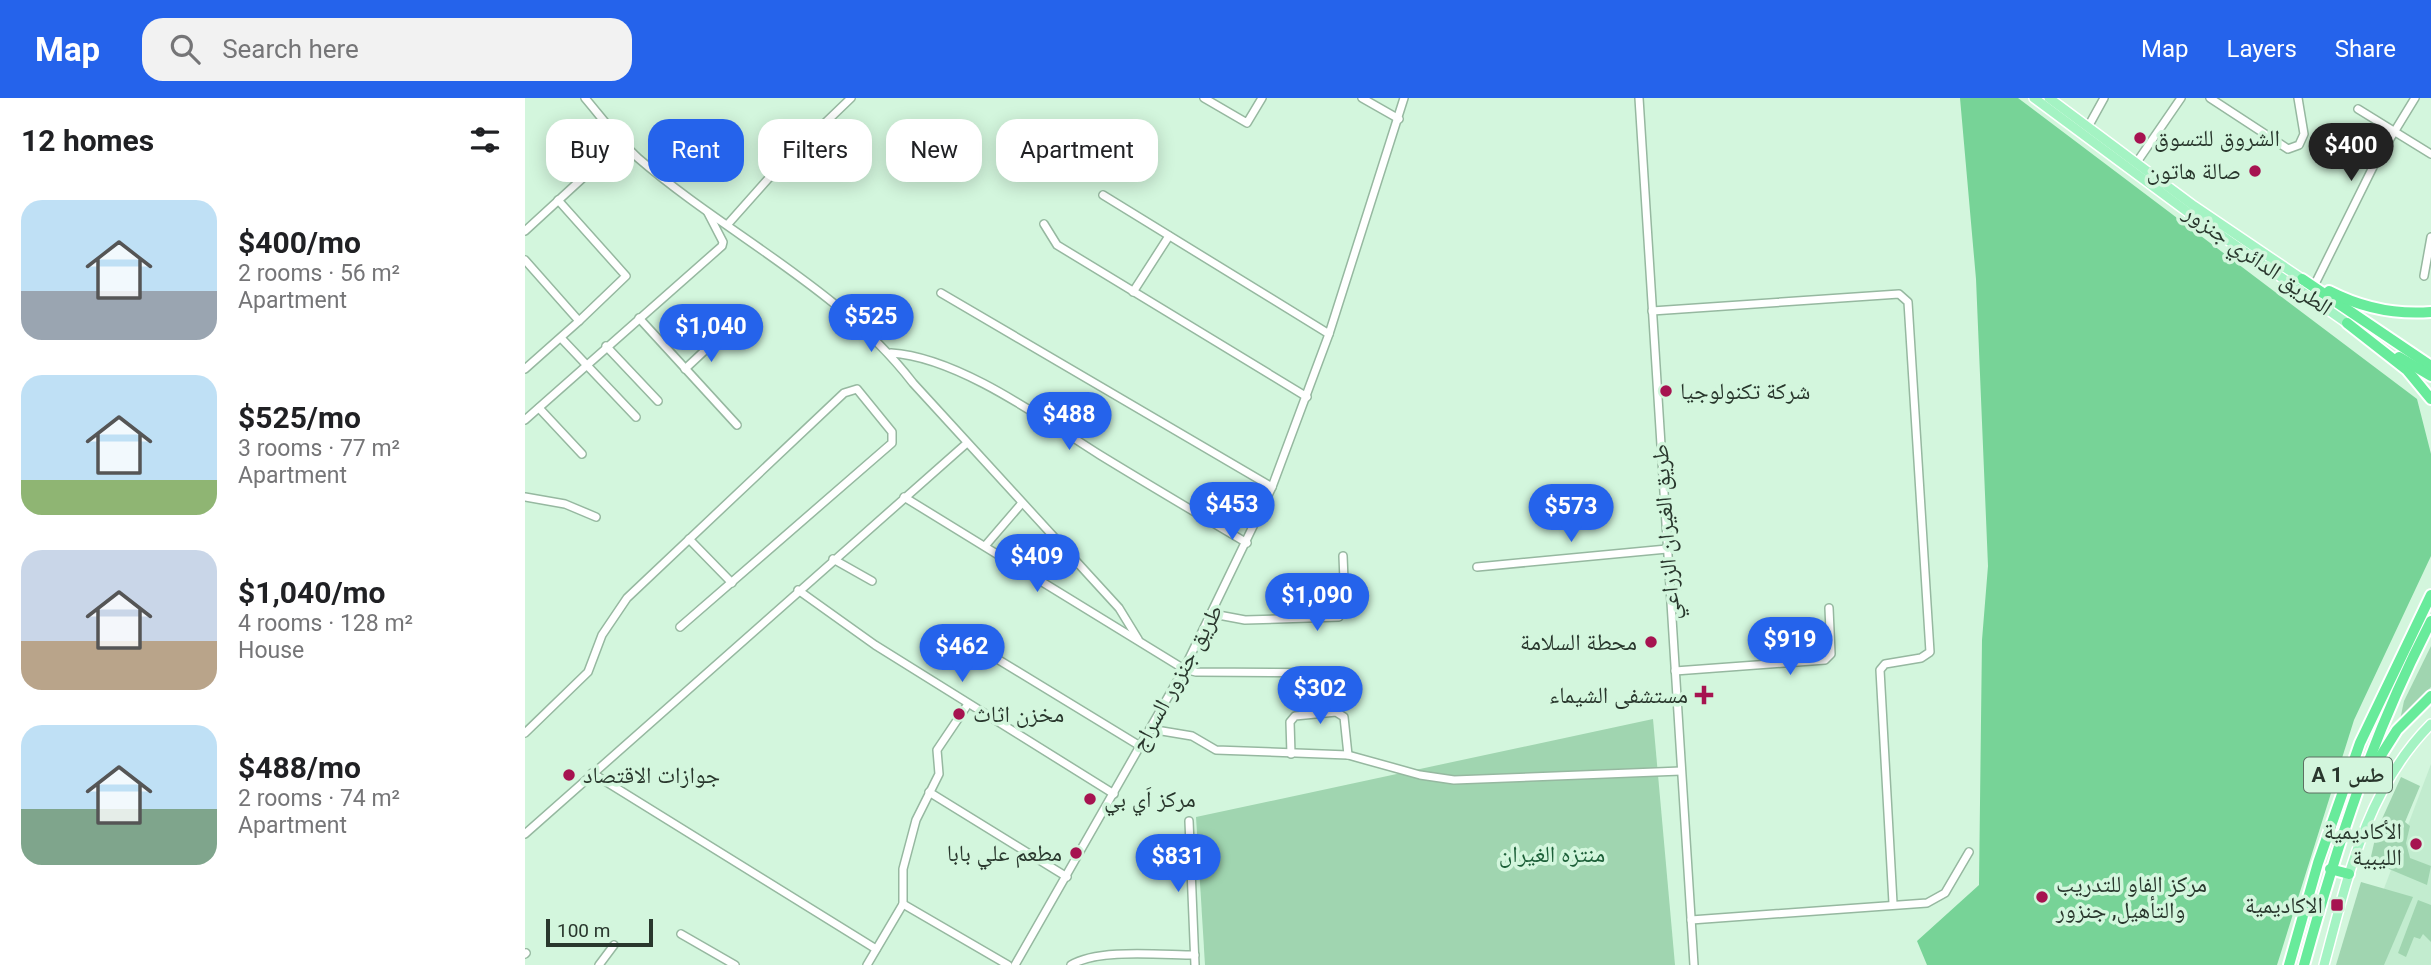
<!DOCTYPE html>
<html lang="en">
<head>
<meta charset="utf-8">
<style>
  :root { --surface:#fff; --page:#f2f2f2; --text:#202124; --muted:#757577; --accent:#2563eb }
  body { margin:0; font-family:Roboto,"Noto Naskh Arabic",sans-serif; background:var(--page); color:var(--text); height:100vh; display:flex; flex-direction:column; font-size:26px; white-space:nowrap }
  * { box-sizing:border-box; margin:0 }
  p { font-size:23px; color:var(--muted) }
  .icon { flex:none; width:38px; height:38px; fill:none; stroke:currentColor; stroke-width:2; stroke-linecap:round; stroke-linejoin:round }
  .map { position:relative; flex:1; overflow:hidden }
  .drawer { display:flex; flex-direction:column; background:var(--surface); width:525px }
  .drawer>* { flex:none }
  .guide { position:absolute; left:21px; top:21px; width:665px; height:63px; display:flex; gap:14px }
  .scale { position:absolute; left:21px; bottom:18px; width:107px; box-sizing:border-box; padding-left:7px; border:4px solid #29372d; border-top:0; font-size:19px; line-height:24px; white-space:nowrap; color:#29372d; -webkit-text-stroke:5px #d3f6dd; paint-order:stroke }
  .price { position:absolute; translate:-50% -60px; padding:0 16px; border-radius:24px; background:var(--accent); color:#fff; font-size:23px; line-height:46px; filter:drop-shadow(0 2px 4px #0008) }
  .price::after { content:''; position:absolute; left:50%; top:42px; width:21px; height:16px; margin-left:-10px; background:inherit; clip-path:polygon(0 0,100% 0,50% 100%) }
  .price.selected { background:#222; color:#fff }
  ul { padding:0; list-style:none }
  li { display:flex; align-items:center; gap:21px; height:175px; padding:0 21px }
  li span { display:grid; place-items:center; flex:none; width:196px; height:140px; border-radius:21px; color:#555 }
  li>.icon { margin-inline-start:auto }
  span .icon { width:84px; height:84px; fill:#fffc; stroke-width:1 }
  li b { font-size:30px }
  h2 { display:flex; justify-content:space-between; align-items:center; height:84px; padding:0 21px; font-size:30px }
  .chip { padding:0 24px; border-radius:21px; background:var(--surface); box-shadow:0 4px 18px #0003; font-size:24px; line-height:63px }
  .chip.selected { background:var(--accent); color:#fff }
  header { display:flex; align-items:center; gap:42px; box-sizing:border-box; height:98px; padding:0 35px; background:var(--accent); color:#fff }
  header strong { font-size:33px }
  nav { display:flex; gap:38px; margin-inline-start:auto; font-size:24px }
  .search { width:490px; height:63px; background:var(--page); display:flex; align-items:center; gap:18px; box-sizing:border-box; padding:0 24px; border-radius:21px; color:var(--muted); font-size:26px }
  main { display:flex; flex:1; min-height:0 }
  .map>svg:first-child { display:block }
  .built { fill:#c2eccf }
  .green { fill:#a0d5b0 }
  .forest { fill:#77d397 }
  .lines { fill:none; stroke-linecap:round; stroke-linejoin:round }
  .minor-casing { stroke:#96b8a0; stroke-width:10 }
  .major-casing { stroke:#fff; stroke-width:12 }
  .highway-casing { stroke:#fff; stroke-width:14 }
  .minor { stroke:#fff; stroke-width:7 }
  .major { stroke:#a4f3c3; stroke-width:9 }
  .highway { stroke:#68eb9b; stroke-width:10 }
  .poi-dot { fill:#a61350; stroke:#d3f6dd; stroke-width:2.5 }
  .labels { text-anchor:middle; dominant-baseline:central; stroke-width:7; stroke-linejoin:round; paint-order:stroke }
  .shield { fill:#d3f6dd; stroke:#5c7062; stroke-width:2 }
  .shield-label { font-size:21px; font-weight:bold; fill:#29372d }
  .poi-label { font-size:23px; fill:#29372d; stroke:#d3f6dd; text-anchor:start }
  .street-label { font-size:23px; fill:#29372d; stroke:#d3f6dd }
  .park-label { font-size:23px; fill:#1c5f38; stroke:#d3f6dd }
</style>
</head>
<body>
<header>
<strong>Map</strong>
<div class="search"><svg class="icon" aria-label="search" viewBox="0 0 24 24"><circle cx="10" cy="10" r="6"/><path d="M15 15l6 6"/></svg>Search here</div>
<nav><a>Map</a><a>Layers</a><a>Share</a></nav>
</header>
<main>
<section class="drawer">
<h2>12 homes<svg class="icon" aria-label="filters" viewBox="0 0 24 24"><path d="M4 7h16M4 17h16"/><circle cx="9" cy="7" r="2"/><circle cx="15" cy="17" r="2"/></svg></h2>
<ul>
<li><span style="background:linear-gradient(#bfe0f5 65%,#9aa5b1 0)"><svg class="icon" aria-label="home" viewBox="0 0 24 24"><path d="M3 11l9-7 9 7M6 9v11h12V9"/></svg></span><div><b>$400/mo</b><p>2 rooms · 56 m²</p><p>Apartment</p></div></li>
<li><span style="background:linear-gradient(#bfe0f5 75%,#8fb573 0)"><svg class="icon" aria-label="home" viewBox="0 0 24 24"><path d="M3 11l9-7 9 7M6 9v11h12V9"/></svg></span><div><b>$525/mo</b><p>3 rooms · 77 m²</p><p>Apartment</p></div></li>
<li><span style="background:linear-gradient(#c9d6e8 65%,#b9a48a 0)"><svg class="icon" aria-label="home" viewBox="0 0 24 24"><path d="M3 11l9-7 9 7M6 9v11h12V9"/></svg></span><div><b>$1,040/mo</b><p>4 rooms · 128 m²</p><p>House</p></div></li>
<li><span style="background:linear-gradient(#bfe0f5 60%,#7fa58c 0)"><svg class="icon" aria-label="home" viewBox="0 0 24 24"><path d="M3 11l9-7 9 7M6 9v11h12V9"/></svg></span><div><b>$488/mo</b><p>2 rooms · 74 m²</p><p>Apartment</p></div></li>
</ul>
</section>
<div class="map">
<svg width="1906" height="867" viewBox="0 0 1906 867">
  <rect width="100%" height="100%" fill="#d3f6dd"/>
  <polygon class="built" points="1906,666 1906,867 1831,867 1846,825"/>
  <g class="green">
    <polygon points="1906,548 1906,589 1875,622 1879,603"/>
    <polygon points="1128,621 1150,867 680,867 671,719"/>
    <polygon points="1876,679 1895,688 1880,724 1885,728 1881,745 1885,760 1906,768 1902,787 1845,763 1852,732"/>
    <polygon points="1836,784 1888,799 1859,867 1811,867"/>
    <polygon points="1893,802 1906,807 1906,844 1898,836 1895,841 1889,839 1881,859 1873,855"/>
  </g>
  <polygon class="forest" points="1435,0 1493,0 1892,301 1906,356 1906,458 1829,622 1752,867 1402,867 1392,843 1454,787 1457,542 1463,468 1451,181"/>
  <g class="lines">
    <g class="minor-casing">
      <g id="minor">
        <path d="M 60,0 C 77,20 93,42 113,60 C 202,137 315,190 388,285 L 594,510 L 613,541"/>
        <polyline points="679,0 722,25 737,0"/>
        <polyline points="837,0 874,21"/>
        <polyline points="1114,0 1169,867"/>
        <polyline points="1685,0 1763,51 1774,47 1779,36 1773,0"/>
        <polyline points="1833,11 1906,56"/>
        <polyline points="1563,29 1579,0"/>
        <polyline points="1612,64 1656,0"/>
        <polyline points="578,97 804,236"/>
        <polyline points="203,126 251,72 326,0"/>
        <polyline points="519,126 532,147 782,299"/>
        <polyline points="0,133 61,77"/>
        <polyline points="0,162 54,223 101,178 33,102"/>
        <polyline points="1899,178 1906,139"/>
        <polyline points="1790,186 1849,67 1890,0"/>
        <polyline points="608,194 644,138"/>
        <polyline points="416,195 747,389"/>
        <polyline points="1127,213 1374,196 1383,204 1405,554 1396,560 1360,566 1355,572 1368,805"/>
        <polyline points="114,220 212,327"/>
        <polyline points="36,240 111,319"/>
        <polyline points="81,248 133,303"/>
        <path d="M 366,255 C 433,259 518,321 575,357 C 624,387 673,416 722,445"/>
        <polyline points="0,271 54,223"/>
        <polyline points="160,271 192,241"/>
        <polyline points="14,310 57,356"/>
        <polyline points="0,322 197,148 198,144 183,115"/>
        <polyline points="0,399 40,406 71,419"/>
        <polyline points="379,399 659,571 671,574 823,575"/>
        <polyline points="164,441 207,485"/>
        <polyline points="460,448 497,405"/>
        <polyline points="308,461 347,483"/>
        <polyline points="952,469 1142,451"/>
        <polyline points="273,492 350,547 589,696"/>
        <polyline points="688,516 720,522 814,519 820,506 818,458"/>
        <polyline points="464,556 615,648"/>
        <polyline points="1150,573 1300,562 1306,556 1304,510"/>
        <polyline points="625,631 667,638 691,652 823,657 895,677 929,682 1156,673"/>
        <polyline points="0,635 63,574 77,537 102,500 319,295 332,291 367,334 367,345 155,529"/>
        <polyline points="766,656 765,624 770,618 811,614 819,619 823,657"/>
        <polyline points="67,675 351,851"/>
        <polyline points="404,694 542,779"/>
        <polyline points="664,723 670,867"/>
        <polyline points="0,736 442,345"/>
        <polyline points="378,806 483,867"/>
        <polyline points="1166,822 1402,805 1420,795 1444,754"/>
        <polyline points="156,836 210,867"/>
        <polyline points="0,856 1,855"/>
        <polyline points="74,867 89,847"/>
        <polyline points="342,867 378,806 378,771 391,722 414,676 412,652 443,606"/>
        <polyline points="490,867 659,571 747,389 804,236 879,0"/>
        <path d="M 546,867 C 573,850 638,857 670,857"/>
      </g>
    </g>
    <g class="major-casing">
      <g id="major">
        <polyline points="1509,0 1664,115 1822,225"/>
        <polyline points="1524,0 1669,108 1777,181"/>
        <path d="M 1799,867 C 1822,782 1841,691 1906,626"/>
      </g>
    </g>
    <g class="highway-casing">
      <g id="highway">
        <polyline points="1777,181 1906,268"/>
        <path d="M 1804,193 C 1837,210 1869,217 1906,214"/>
        <polyline points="1822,225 1882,272 1906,301"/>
        <polyline points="1874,259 1906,278"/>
        <polyline points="1843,678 1872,632 1906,598"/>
        <polyline points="1805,771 1824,776"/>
        <polyline points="1764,867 1793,765 1835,645 1906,497"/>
        <path d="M 1779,867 C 1813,744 1847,637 1906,523"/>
      </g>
    </g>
    <use href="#minor" class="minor"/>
    <use href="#major" class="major"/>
    <use href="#highway" class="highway"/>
  </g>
  <g class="poi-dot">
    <circle cx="1615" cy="40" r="7"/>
    <circle cx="1730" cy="73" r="7"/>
    <circle cx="1141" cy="293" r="7"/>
    <circle cx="1126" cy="544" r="7"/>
    <path d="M1175.5 586.5h7v7h7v7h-7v7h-7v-7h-7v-7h7z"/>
    <circle cx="434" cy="616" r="7"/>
    <circle cx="44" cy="677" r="7"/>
    <circle cx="565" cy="701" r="7"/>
    <circle cx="1891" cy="746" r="7"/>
    <circle cx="551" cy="755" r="7"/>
    <circle cx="1517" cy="799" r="7"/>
    <rect x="1805" y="800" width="14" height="14" rx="3.5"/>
  </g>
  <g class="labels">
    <rect class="shield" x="1779" y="659.5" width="88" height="35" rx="5"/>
    <g class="shield-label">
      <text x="1823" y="677">A 1 طس</text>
    </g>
    <g class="poi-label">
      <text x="1629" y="40">الشروق للتسوق</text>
      <text x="1716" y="73" text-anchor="end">صالة هاتون</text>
      <text x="1155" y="293">شركة تكنولوجيا</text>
      <text x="1112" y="544" text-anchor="end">محطة السلامة</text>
      <text x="1163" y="597" text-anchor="end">مستشفى الشيماء</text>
      <text x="448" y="616">مخزن اثاث</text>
      <text x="58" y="677">جوازات الاقتصاد</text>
      <text x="579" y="701">مركز اَي بي</text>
      <text x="1877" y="733" text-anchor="end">الأكاديمية<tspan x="1877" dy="26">الليبية</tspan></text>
      <text x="537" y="755" text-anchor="end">مطعم علي بابا</text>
      <text x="1531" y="786">مركز الفاو للتدريب<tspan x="1531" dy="26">والتأهيل, جنزور</tspan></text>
      <text x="1798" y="807" text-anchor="end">الاكاديمية</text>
    </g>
    <g class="street-label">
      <text transform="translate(1733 162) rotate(35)">الطريق الدائري جنزور</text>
      <text transform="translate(1141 434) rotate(-94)">طريق الغيران الزراعي</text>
      <text transform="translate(652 580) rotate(-61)">طريق جنزور السراج</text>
    </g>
    <g class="park-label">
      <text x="1027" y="756">منتزه الغيران</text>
    </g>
  </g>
</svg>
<div class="scale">100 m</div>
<b class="price selected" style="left:1826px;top:85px">$400</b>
<b class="price" style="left:346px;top:256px">$525</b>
<b class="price" style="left:186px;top:266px">$1,040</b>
<b class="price" style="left:544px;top:354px">$488</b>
<b class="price" style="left:707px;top:444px">$453</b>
<b class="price" style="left:1046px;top:446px">$573</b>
<b class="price" style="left:512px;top:496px">$409</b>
<b class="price" style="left:792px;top:535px">$1,090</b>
<b class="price" style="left:1265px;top:579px">$919</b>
<b class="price" style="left:437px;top:586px">$462</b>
<b class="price" style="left:795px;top:628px">$302</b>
<b class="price" style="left:653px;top:796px">$831</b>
<div class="guide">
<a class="chip">Buy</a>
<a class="chip selected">Rent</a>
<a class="chip">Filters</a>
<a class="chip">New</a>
<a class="chip">Apartment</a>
</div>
</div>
</main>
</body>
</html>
